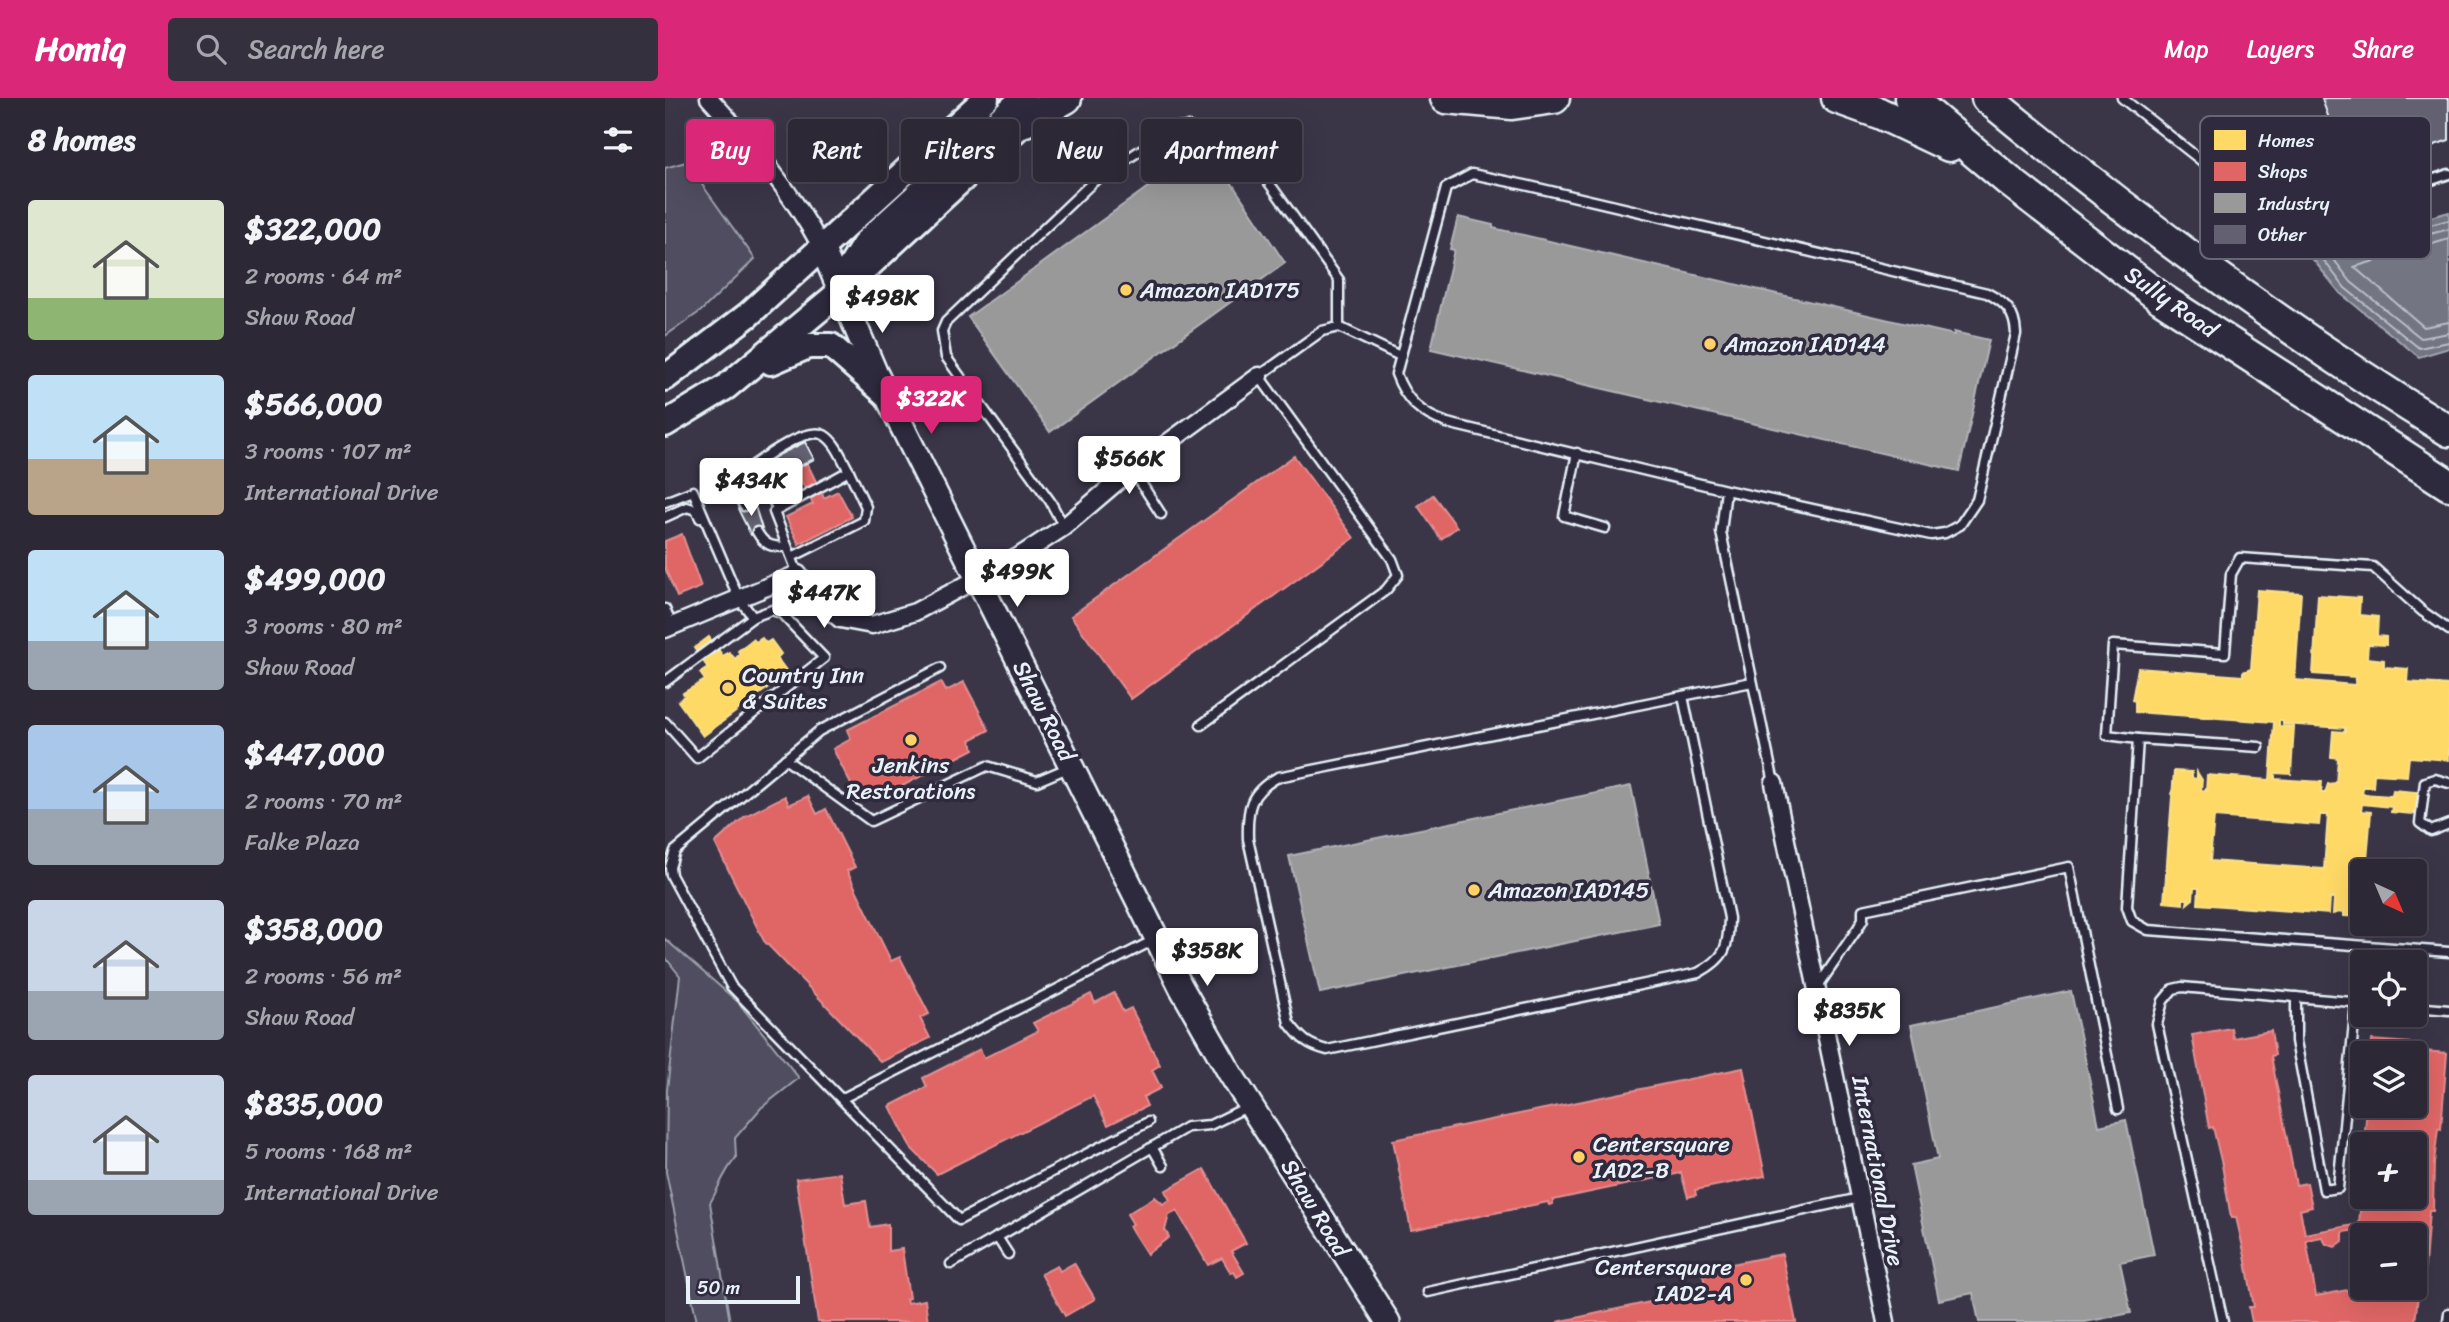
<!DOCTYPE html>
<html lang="en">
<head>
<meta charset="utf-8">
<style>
  :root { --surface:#2c2836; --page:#34303e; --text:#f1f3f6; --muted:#a6a6ad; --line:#484451; --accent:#db2777 }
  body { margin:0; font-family:Sriracha,sans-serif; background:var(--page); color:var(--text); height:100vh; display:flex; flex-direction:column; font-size:26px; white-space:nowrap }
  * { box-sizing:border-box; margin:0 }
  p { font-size:23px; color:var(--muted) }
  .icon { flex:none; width:38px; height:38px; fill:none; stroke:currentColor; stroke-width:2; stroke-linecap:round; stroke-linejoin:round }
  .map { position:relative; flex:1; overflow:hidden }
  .side { display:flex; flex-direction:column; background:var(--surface); width:665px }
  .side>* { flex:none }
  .banner { position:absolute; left:21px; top:21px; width:665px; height:63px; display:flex; gap:14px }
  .needle { width:46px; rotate:136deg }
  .fabs { position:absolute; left:1685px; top:761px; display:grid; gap:14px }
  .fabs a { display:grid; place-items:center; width:77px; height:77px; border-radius:7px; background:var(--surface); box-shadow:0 7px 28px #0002,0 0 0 2px var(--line); font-size:35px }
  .scale { position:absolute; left:21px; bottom:18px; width:114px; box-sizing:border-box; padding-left:7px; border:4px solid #e8f1f8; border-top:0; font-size:19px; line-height:24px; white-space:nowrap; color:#e8f1f8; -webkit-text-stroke:5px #2f2a3d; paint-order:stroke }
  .price { position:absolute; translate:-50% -60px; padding:0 16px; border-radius:7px; background:#fff; color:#222; font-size:23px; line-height:46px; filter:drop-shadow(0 2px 4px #0008) }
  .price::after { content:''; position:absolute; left:50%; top:42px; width:21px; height:16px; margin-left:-10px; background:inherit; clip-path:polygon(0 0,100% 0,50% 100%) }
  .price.active { background:var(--accent); color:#fff }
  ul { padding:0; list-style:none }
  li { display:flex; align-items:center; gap:21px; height:175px; padding:0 28px }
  li span { display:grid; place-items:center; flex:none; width:196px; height:140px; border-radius:7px; color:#555 }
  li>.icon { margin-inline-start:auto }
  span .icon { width:84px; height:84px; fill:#fffc; stroke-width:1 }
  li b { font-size:30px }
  h2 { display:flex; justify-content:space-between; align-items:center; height:84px; padding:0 28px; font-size:30px }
  .chip { padding:0 24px; border-radius:7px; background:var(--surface); box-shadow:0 7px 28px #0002,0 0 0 2px var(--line); font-size:24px; line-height:63px }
  .chip.active { background:var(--accent); color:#fff }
  header { display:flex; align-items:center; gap:42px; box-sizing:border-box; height:98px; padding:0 35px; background:var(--accent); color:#fff }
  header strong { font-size:33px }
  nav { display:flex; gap:38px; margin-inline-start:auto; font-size:24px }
  .search { width:490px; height:63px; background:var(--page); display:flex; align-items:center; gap:18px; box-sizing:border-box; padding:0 24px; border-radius:7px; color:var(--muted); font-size:26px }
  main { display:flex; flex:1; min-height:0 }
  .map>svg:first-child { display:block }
  .green { fill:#504e5f; stroke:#9ca0ac; stroke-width:2 }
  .water { fill:#737482; stroke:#a2a6b1; stroke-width:2 }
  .homes { fill:#ffd966; stroke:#f8e092; stroke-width:2; fill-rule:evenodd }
  .shops { fill:#e06666; stroke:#e29092; stroke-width:2; fill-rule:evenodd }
  .industry { fill:#999; stroke:#b1b3b6; stroke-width:2 }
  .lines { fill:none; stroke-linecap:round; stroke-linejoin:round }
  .shore { stroke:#b9bfc9; stroke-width:2 }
  .building { fill:#636171; stroke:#e8f1f8; stroke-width:2 }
  .lane-casing { stroke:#e8f1f8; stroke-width:13 }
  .street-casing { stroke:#e8f1f8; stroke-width:21 }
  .secondary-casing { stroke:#e8f1f8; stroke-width:28 }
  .primary-casing { stroke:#e8f1f8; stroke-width:30 }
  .highway-casing { stroke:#e8f1f8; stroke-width:35 }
  .lane { stroke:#2f2a3d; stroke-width:8 }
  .street { stroke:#2f2a3d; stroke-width:16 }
  .secondary { stroke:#2f2a3d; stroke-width:23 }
  .primary { stroke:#2f2a3d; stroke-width:24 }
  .highway { stroke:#2f2a3d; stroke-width:30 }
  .poi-dot { fill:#ffd166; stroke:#2f2a3d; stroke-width:2.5 }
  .labels { text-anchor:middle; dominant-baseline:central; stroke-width:7; stroke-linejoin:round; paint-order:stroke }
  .poi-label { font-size:23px; fill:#e8f1f8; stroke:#2f2a3d; text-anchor:start }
  .street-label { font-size:23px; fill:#e8f1f8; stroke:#2f2a3d }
  .key { fill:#2f2a3d; stroke:#666675; stroke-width:2 }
  .key-label { font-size:19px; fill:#e8f1f8 }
</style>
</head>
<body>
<header>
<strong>Homiq</strong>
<div class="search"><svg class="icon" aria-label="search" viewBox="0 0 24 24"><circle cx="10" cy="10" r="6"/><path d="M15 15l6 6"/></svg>Search here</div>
<nav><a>Map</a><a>Layers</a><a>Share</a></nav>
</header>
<main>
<section class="side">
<h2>8 homes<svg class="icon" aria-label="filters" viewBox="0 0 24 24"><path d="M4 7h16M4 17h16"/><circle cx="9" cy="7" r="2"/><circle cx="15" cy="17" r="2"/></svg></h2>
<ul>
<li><span style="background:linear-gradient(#dfe7d0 70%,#8fb573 0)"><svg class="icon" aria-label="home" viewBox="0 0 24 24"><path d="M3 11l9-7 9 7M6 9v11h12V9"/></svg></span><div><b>$322,000</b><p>2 rooms · 64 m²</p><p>Shaw Road</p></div></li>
<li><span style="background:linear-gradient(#bfe0f5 60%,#b9a48a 0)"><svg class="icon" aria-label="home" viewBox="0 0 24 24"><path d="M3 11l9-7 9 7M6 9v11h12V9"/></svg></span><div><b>$566,000</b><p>3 rooms · 107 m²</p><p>International Drive</p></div></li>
<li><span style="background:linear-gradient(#bfe0f5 65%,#9aa5b1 0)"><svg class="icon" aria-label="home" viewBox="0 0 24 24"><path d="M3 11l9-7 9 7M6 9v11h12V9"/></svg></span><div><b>$499,000</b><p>3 rooms · 80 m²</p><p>Shaw Road</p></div></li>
<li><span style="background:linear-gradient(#a9c7e8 60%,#9aa5b1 0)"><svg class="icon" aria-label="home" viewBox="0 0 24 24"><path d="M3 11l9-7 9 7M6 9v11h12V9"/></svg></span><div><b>$447,000</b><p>2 rooms · 70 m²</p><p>Falke Plaza</p></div></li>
<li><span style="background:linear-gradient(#c9d6e8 65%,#9aa5b1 0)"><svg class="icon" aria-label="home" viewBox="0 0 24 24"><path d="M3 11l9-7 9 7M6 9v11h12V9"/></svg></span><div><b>$358,000</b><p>2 rooms · 56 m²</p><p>Shaw Road</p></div></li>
<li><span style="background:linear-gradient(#c9d6e8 75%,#9aa5b1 0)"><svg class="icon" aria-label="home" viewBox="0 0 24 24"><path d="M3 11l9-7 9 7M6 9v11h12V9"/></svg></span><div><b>$835,000</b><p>5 rooms · 168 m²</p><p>International Drive</p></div></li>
</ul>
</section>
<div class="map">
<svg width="1784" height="1224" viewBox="0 0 1784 1224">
  <rect width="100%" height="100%" fill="#3a3648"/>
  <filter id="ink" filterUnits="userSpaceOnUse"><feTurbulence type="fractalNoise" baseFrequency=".0143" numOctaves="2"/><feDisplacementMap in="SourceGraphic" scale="14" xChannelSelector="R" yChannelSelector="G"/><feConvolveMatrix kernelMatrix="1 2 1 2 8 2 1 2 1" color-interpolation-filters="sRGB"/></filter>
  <g filter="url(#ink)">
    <g class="green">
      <polygon points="21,64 90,161 36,213 0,238 0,70"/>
      <path d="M 0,841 L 73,904 L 134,980 L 96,1010 L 70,1040 L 71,1060 C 59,1073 54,1090 45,1105 L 65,1224 L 32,1224 L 1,1074 L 2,992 L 15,878 L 0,859 Z"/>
    </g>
    <polygon class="water" points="1784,114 1784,250 1754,259 1675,195 1646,159 1658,148"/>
    <g class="homes">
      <path d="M 1592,492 L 1636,495 L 1630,582 L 1690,587 L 1691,579 L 1648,576 L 1653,497 L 1695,500 L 1694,517 L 1713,519 L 1712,538 L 1721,539 L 1721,547 L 1703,546 L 1702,560 L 1719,562 L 1719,569 L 1743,571 L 1742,584 L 1784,587 L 1784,662 L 1744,659 L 1742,678 L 1709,676 L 1708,689 L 1698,689 L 1697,696 L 1727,698 L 1728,692 L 1761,695 L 1759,717 L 1726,714 L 1727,709 L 1697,706 L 1696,713 L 1706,714 L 1701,774 L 1698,774 L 1697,819 L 1679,818 L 1679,813 L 1668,816 L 1669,800 L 1665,800 L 1664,816 L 1533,806 L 1534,790 L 1529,790 L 1528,801 L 1522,806 L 1523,801 L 1518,801 L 1518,806 L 1499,804 L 1509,673 L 1527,674 L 1527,680 L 1532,681 L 1532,674 L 1537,682 L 1536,692 L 1541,693 L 1542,677 L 1605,682 L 1609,624 L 1470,614 L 1470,603 L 1467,602 L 1473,570 L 1578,578 L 1578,574 L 1586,571 ZM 1614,622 L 1618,622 L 1618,626 L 1680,630 L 1680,634 L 1668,633 L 1666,659 L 1673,660 L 1671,685 L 1663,686 L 1660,695 L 1656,695 L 1657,684 L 1610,681 L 1610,675 L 1626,676 L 1629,629 L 1614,628 ZM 1655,717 L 1663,717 L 1659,771 L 1545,763 L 1549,719 L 1654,727 Z"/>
      <polygon points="44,539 58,558 64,554 70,561 75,556 73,553 88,541 91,544 97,540 101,545 106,542 116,556 112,560 123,575 38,638 13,603 20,598 18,595 40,582 35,575 43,570 29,550"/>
    </g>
    <g class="shops">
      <polygon points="629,358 689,440 466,601 406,518"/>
      <polygon points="142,365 159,400 173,393 187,419 134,446 121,419 148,406 130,371"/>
      <polygon points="768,397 792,429 776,441 753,408"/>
      <polygon points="17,436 36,489 12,499 0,470 0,443"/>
      <polygon points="276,584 281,593 299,584 324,632 305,642 309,651 216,699 211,690 193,700 168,651 186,641 182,632"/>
      <polygon points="120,698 124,707 143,698 152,716 161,711 190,769 182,773 226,863 235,859 264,916 255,920 265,940 216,964 99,843 50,745 80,718"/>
      <polygon points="449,895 458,914 466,910 495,967 487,972 496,990 478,999 482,1008 443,1027 428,998 272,1076 246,1050 225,1008 262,989 258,980 315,951 319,960 373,933 368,925 426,896 430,905"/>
      <path d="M 1566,930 L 1568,940 L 1606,933 L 1610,957 L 1606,958 L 1631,1087 L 1642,1085 L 1647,1109 L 1635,1112 L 1640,1136 L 1694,1126 L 1698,1071 L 1698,1099 L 1750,1099 L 1750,1046 L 1698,1046 L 1698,1053 L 1693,1053 L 1694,1044 L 1699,1044 L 1702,1008 L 1750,1008 L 1750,956 L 1706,956 L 1707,942 L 1745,945 L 1745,952 L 1782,955 L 1776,1031 L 1773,1030 L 1769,1065 L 1768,1113 L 1764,1113 L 1759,1181 L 1755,1180 L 1750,1224 L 1587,1224 L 1584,1209 L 1589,1209 L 1580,1158 L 1571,1119 L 1566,1120 L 1557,1067 L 1548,1029 L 1544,1030 L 1527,937 ZM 1692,1132 L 1688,1191 L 1651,1198 L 1641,1142 L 1657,1139 L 1661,1146 L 1670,1149 L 1678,1143 L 1678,1134 ZM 1698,1138 L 1750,1138 L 1750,1190 L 1698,1190 Z"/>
      <polygon points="1078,970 1100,1078 1030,1092 1031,1097 1023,1099 1016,1075 888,1102 888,1106 884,1107 883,1104 746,1132 728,1042"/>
      <polygon points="539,1071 581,1145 566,1153 579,1175 572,1179 569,1174 566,1175 557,1160 543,1167 512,1113 504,1117 500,1132 504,1139 482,1156 464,1128 468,1126 462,1116 490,1099 498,1106 505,1102 500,1093"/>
      <polygon points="175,1075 180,1106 201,1103 205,1129 223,1126 223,1153 237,1151 244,1200 241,1201 242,1205 260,1202 263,1224 153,1224 131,1081"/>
      <polygon points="1117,1156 1131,1224 892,1224 1041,1192 1037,1172"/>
      <polygon points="409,1165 430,1201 400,1218 376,1176 392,1168 395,1173"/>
    </g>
    <g class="industry">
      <polygon points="537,50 554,75 558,72 620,165 385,334 303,219"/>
      <polygon points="793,119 828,127 828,130 1289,237 1289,234 1324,242 1294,373 766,251 789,152 785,151"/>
      <polygon points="966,688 994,826 655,895 624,758"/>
      <polygon points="1406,893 1434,1028 1461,1022 1489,1157 1455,1164 1466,1215 1420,1224 1314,1224 1308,1195 1274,1202 1246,1067 1273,1061 1246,927"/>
    </g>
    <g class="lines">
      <g class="shore">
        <polyline points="1784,122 1663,154 1657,160 1680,190 1754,250 1784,244"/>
        <polyline points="1784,131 1673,160 1670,163 1686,184 1756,240 1784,235"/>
        <polyline points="1784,141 1689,169 1759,229 1784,224"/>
      </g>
    </g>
    <g class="building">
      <polygon points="1661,0 1784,0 1784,42 1684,77 1657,1"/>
      <polygon points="140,344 149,361 116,378 107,360"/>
      <polygon points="84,405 89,405 97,431 86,437 73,411"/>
    </g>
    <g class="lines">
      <g class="lane-casing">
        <g id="lane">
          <polyline points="1457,0 1623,131 1784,76"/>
          <polyline points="674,229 735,258"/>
          <polyline points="912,355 899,418 940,430"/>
          <polyline points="90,366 112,410"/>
          <polyline points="467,371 496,416"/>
          <path d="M 1061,392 L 782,325 C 756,316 741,303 731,276 L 781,90 L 807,76 L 860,87 L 1322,195 C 1341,205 1350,214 1351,236 L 1312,402 L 1295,427 L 1280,435 L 1266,437 L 1061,392 L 1056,434 L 1109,685"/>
          <polyline points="0,404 28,393 74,501 88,519 107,512 116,515 159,560 32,660 0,624"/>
          <path d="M 79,408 L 70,390 L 73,378 C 89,367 139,327 159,337 C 171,344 177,361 184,373"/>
          <polyline points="0,419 22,409 31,412 35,420"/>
          <polyline points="399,429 385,403 281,259 277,233 281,224 428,84 507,31 523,29 576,46 674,182 674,229 657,233 594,278 727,461 733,477 721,492 536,627"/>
          <path d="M 92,434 C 100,448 107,449 122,449"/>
          <polyline points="127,459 199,423 201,409 184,373 109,414 133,476"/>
          <polyline points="0,511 7,528"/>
          <polyline points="275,570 154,633 10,753 5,769 6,777 66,888 294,1122 483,1024"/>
          <polyline points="0,584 88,519"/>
          <path d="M 1018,598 L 1064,820 C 1063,850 1061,860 1033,875 L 662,952 C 643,947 636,941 624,925 L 583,741 C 582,710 584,695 613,679 L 1087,584"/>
          <polyline points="1473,641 1442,637 1448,547 1560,555 1566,476 1575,460 1708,469 1757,513 1784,532"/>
          <polyline points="1594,649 1473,641 1462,809 1467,823 1483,832 1784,854"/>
          <polyline points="120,661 206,723 322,668 372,683 405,669"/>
          <polyline points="1784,685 1770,681 1760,684 1755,725 1766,733 1784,726"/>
          <polyline points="1153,888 1193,830 1198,821 1198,812 1404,769 1453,1011"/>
          <polyline points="1631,899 1631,943 1659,1092 1673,1090 1691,904"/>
          <polyline points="1750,909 1784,912"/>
          <polyline points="178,1000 489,842"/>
          <polyline points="487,1049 498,1068"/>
          <polyline points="332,1139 343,1156"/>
          <polyline points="286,1166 522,1029 545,1027 584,1008"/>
          <polyline points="763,1194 1195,1100"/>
          <polyline points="1558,1224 1492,926 1498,903 1508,891 1517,889 1698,905"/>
          <polyline points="1783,1224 1784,1215"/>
        </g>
      </g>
      <g class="street-casing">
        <g id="street">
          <path d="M 44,0 C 89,49 125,91 157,150"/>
          <polyline points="0,531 133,476 148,498 175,521 207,527 250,514 353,459 399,429 467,371 594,278"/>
          <polyline points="1109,685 1221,1224"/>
        </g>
      </g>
      <g class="secondary-casing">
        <polyline id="secondary" points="157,150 210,274 516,889 565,975 723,1224"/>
      </g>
      <g class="primary-casing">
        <g id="primary">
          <polyline points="177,182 201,144 358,0"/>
          <polyline points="106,264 143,248 166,248 222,297"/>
          <polyline points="0,280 83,217 321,0"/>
          <polyline points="0,326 61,289 175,194 374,10"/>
        </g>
      </g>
      <g class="highway-casing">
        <g id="highway">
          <polyline points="781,0 847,6 889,0"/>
          <polyline points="1172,0 1214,15 1284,48"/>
          <polyline points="1245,0 1344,83 1497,201 1784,387"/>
          <path d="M 1322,0 C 1469,121 1622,234 1784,333"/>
          <polyline points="360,23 401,0"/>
        </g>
      </g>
      <use href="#lane" class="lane"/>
      <use href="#street" class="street"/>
      <use href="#secondary" class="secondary"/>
      <use href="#primary" class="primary"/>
      <use href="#highway" class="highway"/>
    </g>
  </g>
  <g class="poi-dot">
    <circle cx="461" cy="192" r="7"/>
    <circle cx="1045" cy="246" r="7"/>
    <circle cx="63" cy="590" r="7"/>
    <circle cx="246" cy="642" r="7"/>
    <circle cx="809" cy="792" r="7"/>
    <circle cx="914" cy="1059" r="7"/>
    <circle cx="1081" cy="1182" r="7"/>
  </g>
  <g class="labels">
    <g class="poi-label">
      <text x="475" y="192">Amazon IAD175</text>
      <text x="1059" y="246">Amazon IAD144</text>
      <text x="77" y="577">Country Inn<tspan x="77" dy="26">&amp; Suites</tspan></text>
      <text x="246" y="667" text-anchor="middle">Jenkins<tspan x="246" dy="26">Restorations</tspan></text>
      <text x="823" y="792">Amazon IAD145</text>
      <text x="928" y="1046">Centersquare<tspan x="928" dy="26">IAD2-B</tspan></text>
      <text x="1067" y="1169" text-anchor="end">Centersquare<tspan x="1067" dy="26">IAD2-A</tspan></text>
    </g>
    <g class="street-label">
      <text transform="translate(1506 204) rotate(35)">Sully Road</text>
      <text transform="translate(379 613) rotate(63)">Shaw Road</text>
      <text transform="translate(1213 1073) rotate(79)">International Drive</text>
      <text transform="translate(650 1110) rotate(59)">Shaw Road</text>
    </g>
  </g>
  <rect x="1535" y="18" width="231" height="143" rx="10" class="key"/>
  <rect x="1549" y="32" width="32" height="20" fill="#ffd966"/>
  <rect x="1549" y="64" width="32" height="19" fill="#e06666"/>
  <rect x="1549" y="95" width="32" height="20" fill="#999"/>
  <rect x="1549" y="127" width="32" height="19" fill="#636171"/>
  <g class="key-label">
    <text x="1593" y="49">Homes</text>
    <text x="1593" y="80">Shops</text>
    <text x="1593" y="112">Industry</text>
    <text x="1593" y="143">Other</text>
  </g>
</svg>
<div class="fabs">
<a><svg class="needle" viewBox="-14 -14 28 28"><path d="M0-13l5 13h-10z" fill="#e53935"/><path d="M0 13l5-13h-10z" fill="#a6a6ad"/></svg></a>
<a><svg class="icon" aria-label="locate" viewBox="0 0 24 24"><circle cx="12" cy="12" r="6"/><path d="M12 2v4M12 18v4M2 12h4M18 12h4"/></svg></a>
<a><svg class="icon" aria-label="layers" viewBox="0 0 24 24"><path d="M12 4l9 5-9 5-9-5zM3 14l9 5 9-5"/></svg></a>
<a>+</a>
<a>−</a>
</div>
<div class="scale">50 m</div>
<b class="price" style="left:217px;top:237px">$498K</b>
<b class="price active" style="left:266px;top:338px">$322K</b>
<b class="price" style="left:464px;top:398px">$566K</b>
<b class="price" style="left:86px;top:420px">$434K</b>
<b class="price" style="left:352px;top:511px">$499K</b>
<b class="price" style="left:159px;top:532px">$447K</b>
<b class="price" style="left:542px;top:890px">$358K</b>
<b class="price" style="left:1184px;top:950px">$835K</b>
<div class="banner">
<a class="chip active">Buy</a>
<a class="chip">Rent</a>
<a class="chip">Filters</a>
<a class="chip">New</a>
<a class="chip">Apartment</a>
</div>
</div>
</main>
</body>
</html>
